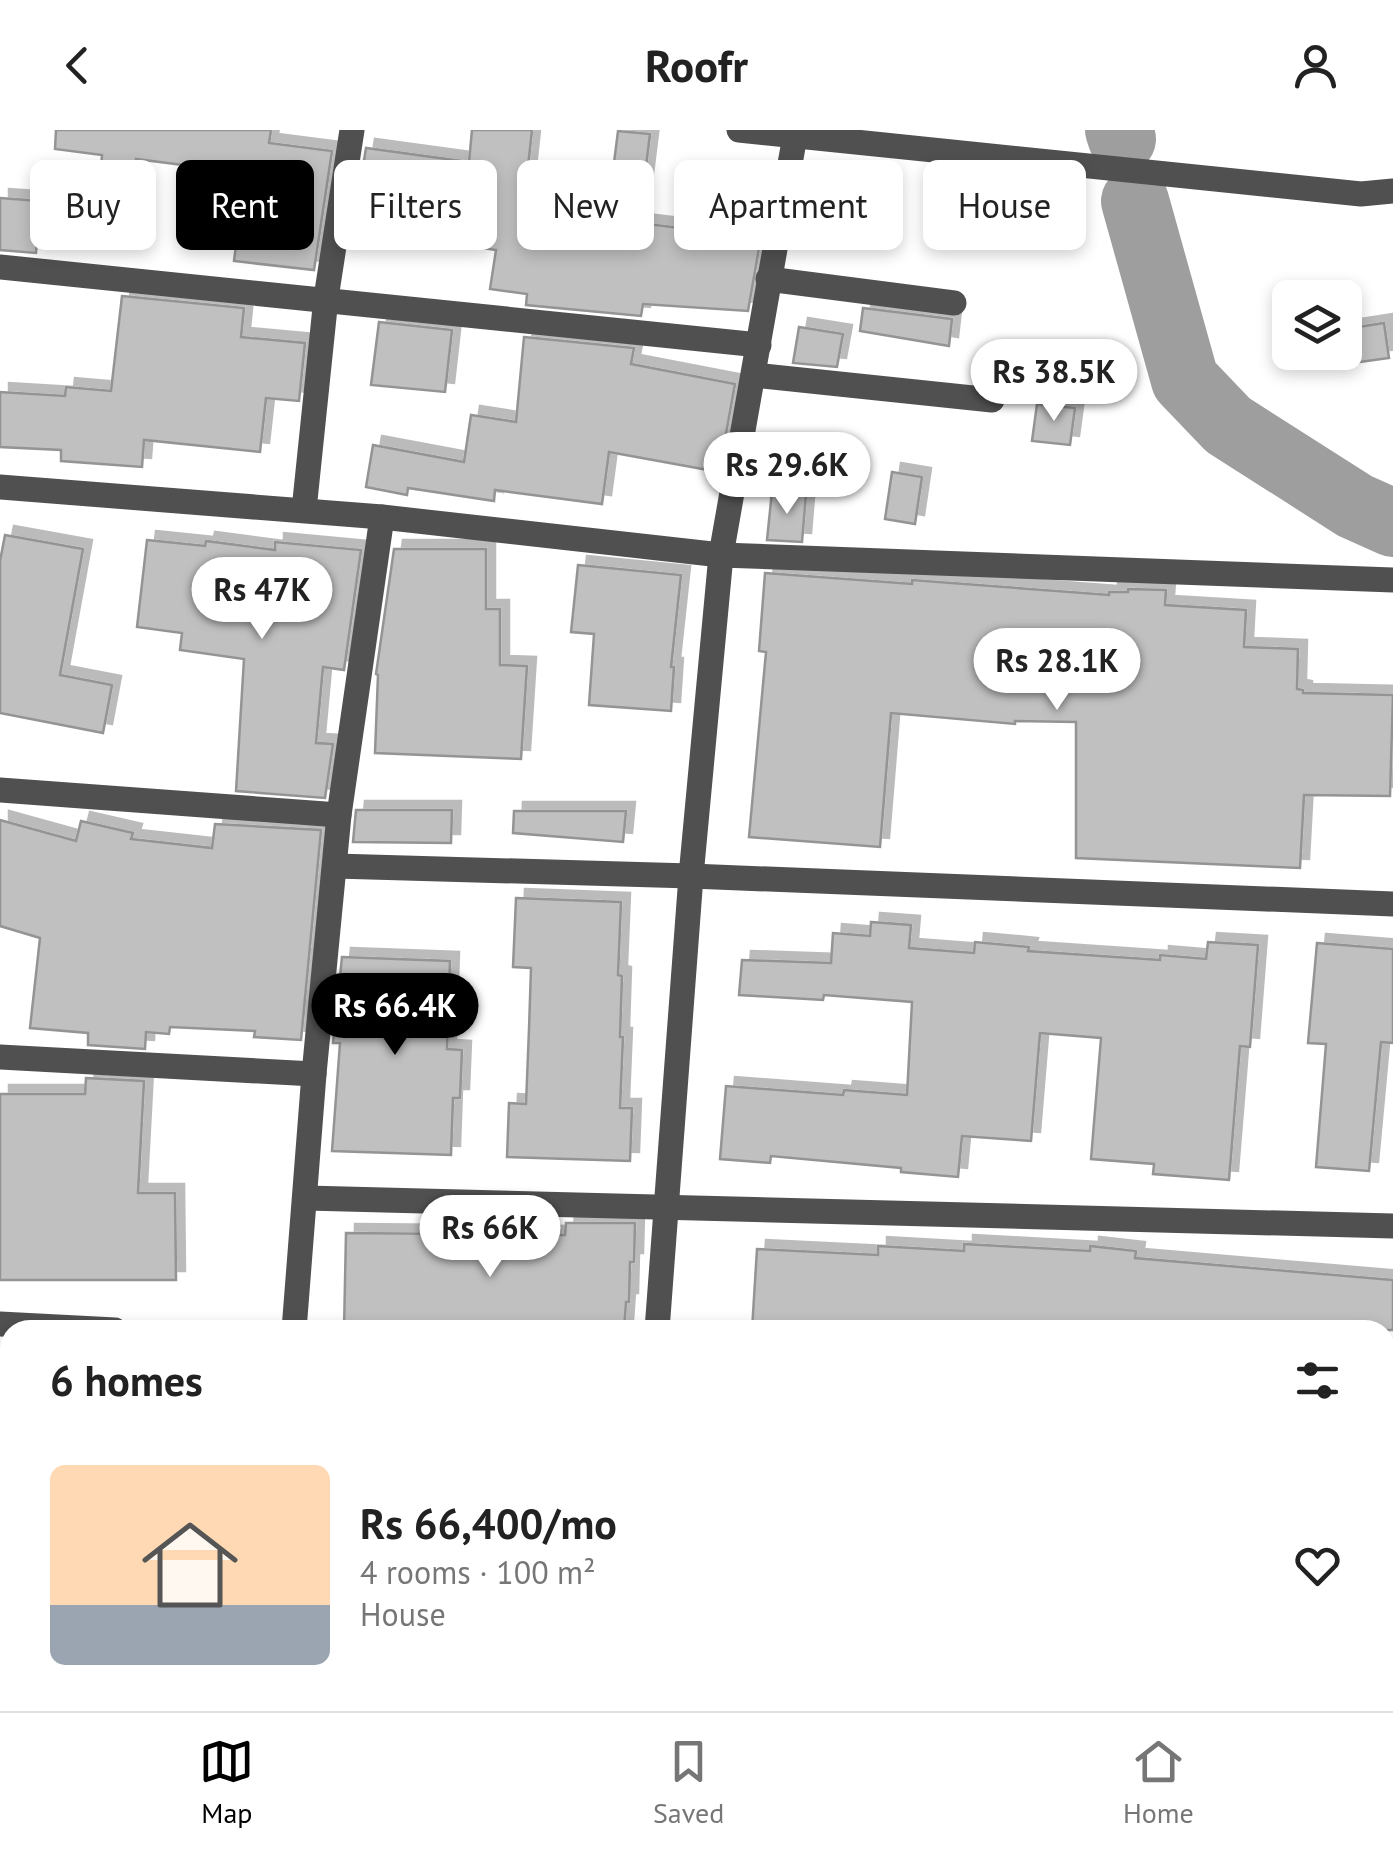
<!DOCTYPE html>
<html lang="en">
<head>
<meta charset="utf-8">
<style>
  :root { --surface:#fff; --page:#f2f2f2; --text:#222; --muted:#767676; --line:#e0e0e0; --accent:#000 }
  body { margin:0; font-family:"PT Sans",sans-serif; background:var(--page); color:var(--text); height:100vh; display:flex; flex-direction:column; font-size:38px; white-space:nowrap }
  * { box-sizing:border-box; margin:0 }
  p { font-size:32px; color:var(--muted) }
  .icon { flex:none; width:55px; height:55px; fill:none; stroke:currentColor; stroke-width:2; stroke-linecap:round; stroke-linejoin:round }
  .map { position:relative; flex:1; overflow:hidden }
  .panel { position:absolute; left:0px; top:1190px; width:1395px; height:392px; display:flex; flex-direction:column; background:var(--surface); border-radius:30px 30px 0 0; box-shadow:0 5px 15px #0003 }
  .panel>* { flex:none }
  .hud { position:absolute; left:30px; top:30px; width:1335px; height:90px; display:flex; gap:20px }
  .fabs { position:absolute; left:1272px; top:150px; display:grid; gap:20px }
  .fabs a { display:grid; place-items:center; width:90px; height:90px; border-radius:15px; background:var(--surface); box-shadow:0 5px 15px #0003; font-size:50px }
  .price { position:absolute; translate:-50% -85px; padding:0 22px; border-radius:35px; background:#fff; color:#222; font-size:32px; line-height:65px; filter:drop-shadow(0 2px 5px #0008) }
  .price::after { content:''; position:absolute; left:50%; top:60px; width:30px; height:22px; margin-left:-15px; background:inherit; clip-path:polygon(0 0,100% 0,50% 100%) }
  .price.active { background:var(--accent); color:#fff }
  ul { padding:0; list-style:none }
  li { display:flex; align-items:center; gap:30px; height:250px; padding:0 50px }
  li span { display:grid; place-items:center; flex:none; width:280px; height:200px; border-radius:15px; color:#555 }
  li>.icon { margin-inline-start:auto }
  span .icon { width:120px; height:120px; fill:#fffc; stroke-width:1 }
  li b { font-size:42px }
  h2 { display:flex; justify-content:space-between; align-items:center; height:120px; padding:0 50px; font-size:42px }
  .chip { padding:0 35px; border-radius:15px; background:var(--surface); box-shadow:0 5px 15px #0003; font-size:35px; line-height:90px }
  .chip.active { background:var(--accent); color:#fff }
  header { display:flex; justify-content:space-between; align-items:center; height:130px; padding:0 50px; background:var(--surface); font-size:45px; font-weight:700 }
  .tab-bar { display:flex; justify-content:space-around; align-items:center; height:140px; border-top:2px solid var(--line); background:var(--surface); font-size:28px; color:var(--muted) }
  .tab-bar a { display:grid; justify-items:center; gap:5px }
  .tab-bar .active { color:var(--accent) }
  .map>svg:first-child { display:block }
  .lines { fill:none; stroke-linecap:round; stroke-linejoin:round }
  .river { stroke:#9e9e9e; stroke-width:68 }
  .building { fill:#c0c0c0; stroke:#949494; stroke-width:2.5; filter:url(#shadow) }
  .minor { stroke:#505050; stroke-width:25 }
</style>
</head>
<body>
<header><svg class="icon" aria-label="back" viewBox="0 0 24 24"><path d="M15 5l-7 7 7 7"/></svg>Roofr<svg class="icon" aria-label="person" viewBox="0 0 24 24"><circle cx="12" cy="8" r="4"/><path d="M4 21q1-7 8-7t8 7"/></svg></header>
<div class="map">
<svg width="1393" height="1581" viewBox="0 0 1393 1581">
  <defs>
    <filter id="shadow"><feDropShadow dx="9" dy="-9" stdDeviation="0" flood-color="#0004"/></filter>
  </defs>
  <rect width="100%" height="100%" fill="#fff"/>
  <g class="lines">
    <g class="river">
      <polyline points="1119,0 1122,9"/>
      <polyline points="1135,71 1185,250 1228,295 1355,376 1393,393"/>
    </g>
  </g>
  <g class="building">
    <polygon points="56,0 271,0 269,13 332,21 314,140 234,131 245,43 136,29 132,118 94,116 102,25 55,19"/>
    <polygon points="472,0 532,0 522,92 605,104 618,1 650,4 639,93 696,100 697,97 762,101 748,181 643,174 641,186 526,175 527,164 490,159 496,120 353,99 366,18 469,32"/>
    <polygon points="0,68 40,71 36,123 0,120"/>
    <polygon points="122,166 244,178 241,207 305,213 299,271 266,268 260,322 144,310 142,337 61,331 61,320 0,317 0,262 65,266 66,257 111,261"/>
    <polygon points="863,178 952,189 949,216 860,201"/>
    <polygon points="379,192 452,200 445,262 371,255"/>
    <polygon points="1384,193 1389,228 1345,234 1345,199"/>
    <polygon points="799,197 843,204 837,237 793,233"/>
    <polygon points="524,207 634,218 631,234 735,254 719,342 609,322 602,374 495,360 494,371 408,358 407,365 366,357 373,315 464,332 471,285 516,292"/>
    <polygon points="1037,274 1075,278 1070,315 1032,311"/>
    <polygon points="892,342 922,347 915,394 885,389"/>
    <polygon points="772,361 806,364 802,412 767,410"/>
    <polygon points="5,405 83,419 60,545 112,555 103,603 0,583 0,431"/>
    <polygon points="147,410 205,416 206,411 275,420 275,412 361,420 344,540 323,537 316,613 333,614 325,668 236,661 244,529 180,520 182,503 137,497"/>
    <polygon points="394,419 486,419 486,479 500,479 500,535 527,536 521,629 375,623 378,545 376,544"/>
    <polygon points="578,435 681,445 671,537 674,537 671,581 589,575 594,504 571,502"/>
    <polygon points="765,443 912,454 912,450 1109,465 1109,462 1128,462 1128,459 1166,460 1165,475 1246,480 1244,517 1298,519 1297,559 1303,560 1303,563 1393,565 1390,666 1304,665 1300,738 1076,728 1076,592 1015,591 1015,594 891,583 880,717 749,707 766,522 759,521"/>
    <polygon points="356,680 452,680 451,713 353,712"/>
    <polygon points="514,681 626,681 623,712 513,703"/>
    <polygon points="0,690 76,711 81,691 133,703 131,709 212,718 215,694 321,700 301,910 254,907 255,901 170,897 169,904 146,902 145,919 88,915 88,903 30,898 40,808 0,796"/>
    <polygon points="516,768 621,772 618,845 622,846 620,907 623,907 620,978 632,978 630,1031 507,1027 509,973 526,974 529,899 531,838 513,837"/>
    <polygon points="871,792 911,795 909,818 974,823 975,812 1029,817 1028,821 1160,830 1160,825 1206,829 1208,812 1258,815 1250,917 1240,916 1229,1050 1153,1044 1154,1034 1091,1029 1101,908 1040,903 1031,1011 962,1006 958,1047 901,1042 901,1038 771,1026 770,1033 720,1029 726,956 843,965 844,960 907,965 912,872 824,865 823,870 739,865 742,830 831,833 833,803 870,806"/>
    <polygon points="1317,813 1393,819 1393,913 1381,912 1369,1041 1316,1037 1326,914 1308,913"/>
    <polygon points="342,827 450,831 447,919 462,920 460,968 453,968 451,1025 332,1021 340,913 333,913"/>
    <polygon points="86,948 144,951 138,1063 175,1063 176,1150 0,1150 0,964 85,964"/>
    <polygon points="566,1093 635,1093 634,1132 630,1132 629,1172 626,1172 624,1200 344,1200 346,1103 565,1105"/>
    <polygon points="964,1114 1090,1121 1090,1116 1136,1121 1135,1128 1393,1150 1393,1200 752,1200 757,1119 878,1125 878,1116 964,1121"/>
  </g>
  <g class="lines">
    <g class="minor">
      <polyline points="739,0 1361,64 1393,61"/>
      <polyline points="0,137 759,215"/>
      <polyline points="768,149 954,173"/>
      <polyline points="754,245 992,270"/>
      <polyline points="0,357 382,387 721,425 1393,450"/>
      <polyline points="304,380 326,168 352,0"/>
      <polyline points="0,660 339,685"/>
      <polyline points="335,736 691,746 1393,774"/>
      <polyline points="0,927 314,944"/>
      <polyline points="306,1068 1393,1096"/>
      <polyline points="0,1194 115,1200"/>
      <polyline points="294,1200 314,944 339,685 382,387"/>
      <polyline points="657,1200 691,746 721,425 796,0"/>
      <polyline points="1385,1415 1393,1416"/>
      <polyline points="0,1455 10,1457"/>
      <polyline points="585,1572 624,1579"/>
      <polyline points="57,1581 58,1572"/>
      <polyline points="1119,1581 1120,1572"/>
    </g>
  </g>
</svg>
<div class="fabs">
<a><svg class="icon" aria-label="layers" viewBox="0 0 24 24"><path d="M12 4l9 5-9 5-9-5zM3 14l9 5 9-5"/></svg></a>
</div>
<b class="price" style="left:1054px;top:294px">Rs 38.5K</b>
<b class="price" style="left:787px;top:387px">Rs 29.6K</b>
<b class="price" style="left:262px;top:512px">Rs 47K</b>
<b class="price" style="left:1057px;top:583px">Rs 28.1K</b>
<b class="price active" style="left:395px;top:928px">Rs 66.4K</b>
<b class="price" style="left:490px;top:1150px">Rs 66K</b>
<div class="hud">
<a class="chip">Buy</a>
<a class="chip active">Rent</a>
<a class="chip">Filters</a>
<a class="chip">New</a>
<a class="chip">Apartment</a>
<a class="chip">House</a>
</div>
<section class="panel">
<h2>6 homes<svg class="icon" aria-label="filters" viewBox="0 0 24 24"><path d="M4 7h16M4 17h16"/><circle cx="9" cy="7" r="2"/><circle cx="15" cy="17" r="2"/></svg></h2>
<ul>
<li><span style="background:linear-gradient(#ffd9b3 70%,#9aa5b1 0)"><svg class="icon" aria-label="home" viewBox="0 0 24 24"><path d="M3 11l9-7 9 7M6 9v11h12V9"/></svg></span><div><b>Rs 66,400/mo</b><p>4 rooms · 100 m²</p><p>House</p></div><svg class="icon" aria-label="heart" viewBox="0 0 24 24"><path d="M12 20l-8-8c-3-5 5-10 8-4 3-6 11-1 8 4z"/></svg></li>
</ul>
</section>
</div>
<nav class="tab-bar">
<a class="active"><svg class="icon" aria-label="map" viewBox="0 0 24 24"><path d="M3 6l6-2 6 2 6-2v14l-6 2-6-2-6 2zM9 4v14M15 6v14"/></svg>Map</a>
<a><svg class="icon" aria-label="saved" viewBox="0 0 24 24"><path d="M7 4h10v16l-5-4-5 4z"/></svg>Saved</a>
<a><svg class="icon" aria-label="home" viewBox="0 0 24 24"><path d="M3 11l9-7 9 7M6 9v11h12V9"/></svg>Home</a>
</nav>
</body>
</html>
